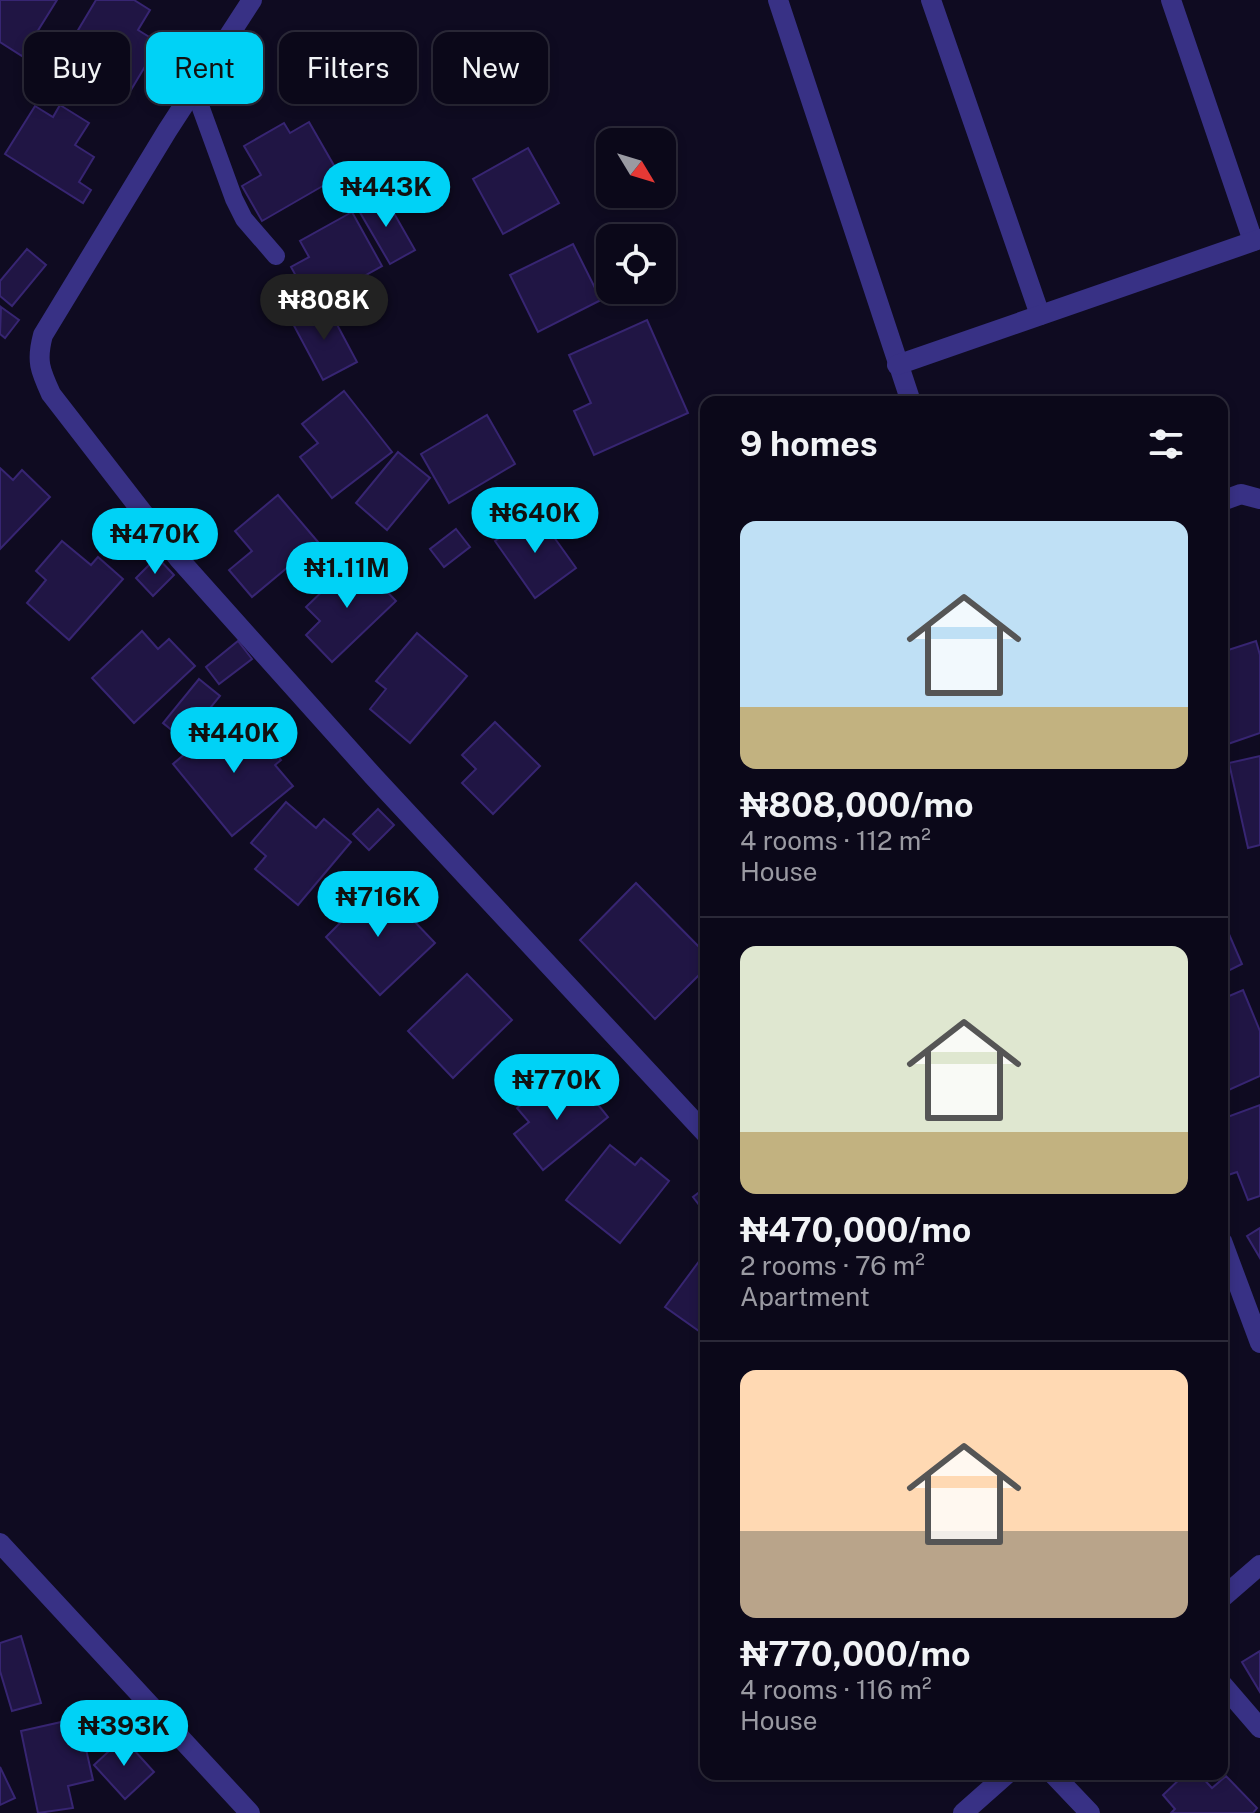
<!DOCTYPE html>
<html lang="en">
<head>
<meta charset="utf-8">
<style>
  :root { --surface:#0b0819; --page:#191626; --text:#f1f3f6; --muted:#9a9aa2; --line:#2b2938; --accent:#00d2f6 }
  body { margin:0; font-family:"Public Sans",sans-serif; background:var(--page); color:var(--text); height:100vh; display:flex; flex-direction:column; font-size:30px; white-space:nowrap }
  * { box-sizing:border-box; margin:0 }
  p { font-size:26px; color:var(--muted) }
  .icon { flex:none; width:44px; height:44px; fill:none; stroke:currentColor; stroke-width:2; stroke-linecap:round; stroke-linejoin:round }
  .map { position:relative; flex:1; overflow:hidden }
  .details { position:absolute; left:700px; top:396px; width:528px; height:1384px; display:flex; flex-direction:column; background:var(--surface); border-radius:16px; box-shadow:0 4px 12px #0003,0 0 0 2px var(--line) }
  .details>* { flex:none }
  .banner { position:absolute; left:24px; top:32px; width:556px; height:72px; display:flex; gap:16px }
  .needle { width:52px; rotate:128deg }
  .controls { position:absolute; left:596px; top:128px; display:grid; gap:16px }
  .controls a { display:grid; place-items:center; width:80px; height:80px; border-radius:16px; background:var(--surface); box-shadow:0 4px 12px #0003,0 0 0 2px var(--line); font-size:40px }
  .price { position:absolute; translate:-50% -68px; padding:0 18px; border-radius:28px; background:var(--accent); color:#111; font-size:26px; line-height:52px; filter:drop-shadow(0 2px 4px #0008) }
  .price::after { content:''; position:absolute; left:50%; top:48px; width:24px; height:18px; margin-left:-12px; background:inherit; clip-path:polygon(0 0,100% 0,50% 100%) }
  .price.selected { background:#222; color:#fff }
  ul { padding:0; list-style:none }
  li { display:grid; align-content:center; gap:16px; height:424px; padding:0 40px }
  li+li { border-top:2px solid var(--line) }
  li span { display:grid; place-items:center; height:248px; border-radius:16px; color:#555 }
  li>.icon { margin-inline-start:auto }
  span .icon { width:144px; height:144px; fill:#fffc; stroke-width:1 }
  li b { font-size:34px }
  h2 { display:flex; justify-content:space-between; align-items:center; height:96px; padding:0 40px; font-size:34px }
  .tag { padding:0 28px; border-radius:16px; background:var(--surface); box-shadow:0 4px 12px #0003,0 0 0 2px var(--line); font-size:28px; line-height:72px }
  .tag.selected { background:var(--accent); color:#111 }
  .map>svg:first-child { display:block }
  .building { fill:#201544; stroke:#372572; stroke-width:2 }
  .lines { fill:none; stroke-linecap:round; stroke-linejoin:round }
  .service { stroke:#383185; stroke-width:18 }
  .minor { stroke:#383185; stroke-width:20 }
  .tertiary { stroke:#383185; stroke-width:20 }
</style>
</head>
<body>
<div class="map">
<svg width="1260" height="1813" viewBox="0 0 1260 1813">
  <rect width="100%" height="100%" fill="#0f0b21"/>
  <g class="building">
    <polygon points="0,0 57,0 22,56 0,42"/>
    <polygon points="96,0 134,0 150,10 138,30 159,43 131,90 65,52"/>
    <polygon points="60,105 89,123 75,145 94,157 79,182 91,190 83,203 5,154 35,106 53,117"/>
    <polygon points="309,122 340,176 262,221 242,186 261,175 244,146 284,123 290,133"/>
    <polygon points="528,148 559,203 503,234 473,179"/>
    <polygon points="383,194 415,250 390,264 358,209"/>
    <polygon points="352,212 382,266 312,305 291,267 309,257 300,241"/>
    <polygon points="573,244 601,300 538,332 510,275"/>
    <polygon points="27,249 46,265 12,306 0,296 0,281"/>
    <polygon points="326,304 357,362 323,380 292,322"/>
    <polygon points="1,307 19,320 5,338 0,334"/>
    <polygon points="647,320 688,413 594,455 574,411 591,403 569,355"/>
    <polygon points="344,391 392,452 332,498 300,457 318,443 302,424"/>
    <polygon points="487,415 515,464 449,503 421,454"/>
    <polygon points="398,452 430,478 387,530 356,503"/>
    <polygon points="0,468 13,480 22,470 50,497 0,549"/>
    <polygon points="278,495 318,542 252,597 229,570 252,551 235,531"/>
    <polygon points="536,512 576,568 535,598 495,541"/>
    <polygon points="456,529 470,547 444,567 430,549"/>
    <polygon points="62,541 91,565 98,557 123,579 69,640 27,603 46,580 36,571"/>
    <polygon points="157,557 174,575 153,596 136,578"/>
    <polygon points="356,559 396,601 332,662 306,635 320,621 306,607"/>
    <polygon points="142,631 158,649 169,639 195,666 134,723 92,678"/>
    <polygon points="417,633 467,676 410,743 370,709 386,689 376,681"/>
    <polygon points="238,641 252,659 219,684 206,667"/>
    <polygon points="1256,641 1260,655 1260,733 1222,746 1222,652"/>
    <polygon points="199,679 220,696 184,740 163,723"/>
    <polygon points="223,722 235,737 251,723 281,760 275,765 293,786 232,836 173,764"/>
    <polygon points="495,722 540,766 493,814 462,783 476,769 462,755"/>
    <polygon points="1260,756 1260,845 1248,848 1229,763"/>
    <polygon points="286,802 316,828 324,819 351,842 298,905 255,869 266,856 251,843"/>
    <polygon points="378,809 394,825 369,850 353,834"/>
    <polygon points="636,883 706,954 706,968 655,1019 580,940"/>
    <polygon points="357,886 380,910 392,898 435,943 380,995 326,937 342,921 332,910"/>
    <polygon points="1222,918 1242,964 1222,974"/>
    <polygon points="467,974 512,1020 453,1078 408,1031"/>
    <polygon points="1243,990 1260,1031 1260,1076 1222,1093 1222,999"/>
    <polygon points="551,1080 566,1099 583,1086 608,1117 543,1170 514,1134 529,1122 517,1108"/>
    <polygon points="1260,1105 1260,1196 1248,1200 1237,1172 1222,1177 1222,1152 1228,1150 1222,1133 1222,1119"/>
    <polygon points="610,1145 635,1165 641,1158 669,1181 620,1243 566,1200"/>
    <polygon points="706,1187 706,1214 693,1197"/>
    <polygon points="1260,1228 1260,1258 1247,1236"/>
    <polygon points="706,1252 706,1336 665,1307"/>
    <polygon points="21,1636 41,1703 12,1711 0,1671 0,1643"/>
    <polygon points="1260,1651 1260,1692 1242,1662"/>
    <polygon points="79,1718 93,1780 68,1786 73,1808 38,1813 21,1731"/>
    <polygon points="123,1738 154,1772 125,1799 94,1765"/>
    <polygon points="0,1767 15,1798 0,1805"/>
    <polygon points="1185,1774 1199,1774 1212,1788 1226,1776 1257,1808 1253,1813 1171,1813 1175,1809 1163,1795"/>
  </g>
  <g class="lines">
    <polyline class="service" points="194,89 234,199 244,219 276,256"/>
    <g class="minor">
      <path d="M 252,0 L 167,131 L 43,335 C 36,361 40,370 51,394 L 178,558 L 374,777 L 706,1134"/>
      <polyline points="778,0 911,402"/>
      <polyline points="931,0 1040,315"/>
      <polyline points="1171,0 1253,241"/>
      <polyline points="897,365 1260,239"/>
      <polyline points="1222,501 1241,494 1260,499"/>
      <polyline points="1222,1241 1260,1343"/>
      <polyline points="1222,1598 1260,1565"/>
      <polyline points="1222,1684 1260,1728"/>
      <polyline points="1053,1774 1090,1813"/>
      <polyline points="963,1813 1007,1774"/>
    </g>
    <polyline class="tertiary" points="0,1543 250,1813"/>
  </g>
</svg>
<div class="controls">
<a><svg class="needle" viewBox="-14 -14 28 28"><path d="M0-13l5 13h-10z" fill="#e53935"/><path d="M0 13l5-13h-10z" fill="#9a9aa2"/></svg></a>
<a><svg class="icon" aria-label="locate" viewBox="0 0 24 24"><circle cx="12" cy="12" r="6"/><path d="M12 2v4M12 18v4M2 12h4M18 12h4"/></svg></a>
</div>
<b class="price" style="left:386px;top:229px">₦443K</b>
<b class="price selected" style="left:324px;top:342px">₦808K</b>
<b class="price" style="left:535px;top:555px">₦640K</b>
<b class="price" style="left:155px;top:576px">₦470K</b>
<b class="price" style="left:347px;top:610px">₦1.11M</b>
<b class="price" style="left:234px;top:775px">₦440K</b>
<b class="price" style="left:378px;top:939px">₦716K</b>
<b class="price" style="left:557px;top:1122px">₦770K</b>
<b class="price" style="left:124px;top:1768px">₦393K</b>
<div class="banner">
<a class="tag">Buy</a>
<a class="tag selected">Rent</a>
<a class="tag">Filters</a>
<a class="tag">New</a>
</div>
<section class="details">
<h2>9 homes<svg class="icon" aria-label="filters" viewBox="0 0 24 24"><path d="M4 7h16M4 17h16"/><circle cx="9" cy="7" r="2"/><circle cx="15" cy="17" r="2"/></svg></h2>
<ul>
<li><span style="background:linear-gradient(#bfe0f5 75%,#c2b280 0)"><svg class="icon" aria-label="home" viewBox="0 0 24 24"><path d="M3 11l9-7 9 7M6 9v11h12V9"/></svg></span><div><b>₦808,000/mo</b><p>4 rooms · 112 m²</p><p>House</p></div></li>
<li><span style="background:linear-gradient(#dfe7d0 75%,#c2b280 0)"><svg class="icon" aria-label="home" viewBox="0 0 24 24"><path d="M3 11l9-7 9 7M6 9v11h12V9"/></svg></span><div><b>₦470,000/mo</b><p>2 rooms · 76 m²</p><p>Apartment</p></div></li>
<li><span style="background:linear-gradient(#ffd9b3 65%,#b9a48a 0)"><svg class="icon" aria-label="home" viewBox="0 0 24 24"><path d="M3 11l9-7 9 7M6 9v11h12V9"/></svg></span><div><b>₦770,000/mo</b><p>4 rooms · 116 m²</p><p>House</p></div></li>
</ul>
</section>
</div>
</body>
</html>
